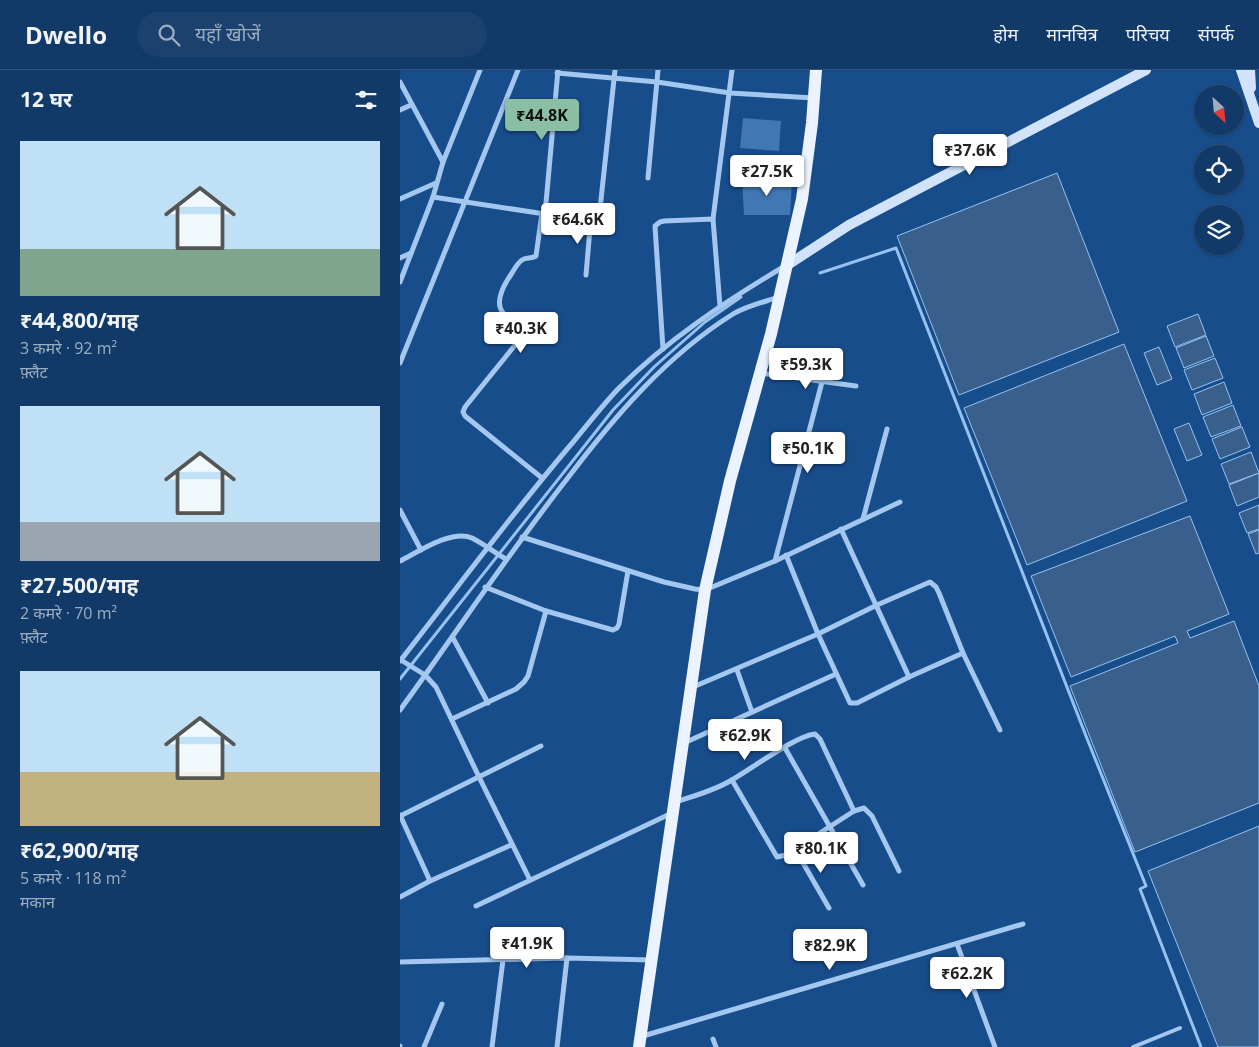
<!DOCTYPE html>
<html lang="hi">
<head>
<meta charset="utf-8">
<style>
  :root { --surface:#123a69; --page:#1b416f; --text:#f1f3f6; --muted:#9cadc0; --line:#31547d; --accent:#8abfa5 }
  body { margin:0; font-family:"Open Sans","Noto Sans Devanagari",sans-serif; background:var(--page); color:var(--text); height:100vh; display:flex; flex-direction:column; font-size:19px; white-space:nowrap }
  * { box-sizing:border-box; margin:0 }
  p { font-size:16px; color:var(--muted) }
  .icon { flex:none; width:28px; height:28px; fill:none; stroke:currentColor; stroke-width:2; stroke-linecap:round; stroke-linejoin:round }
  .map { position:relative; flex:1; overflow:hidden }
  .side { display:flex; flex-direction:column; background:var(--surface); width:400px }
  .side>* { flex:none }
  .needle { width:32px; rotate:154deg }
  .controls { position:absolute; left:794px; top:15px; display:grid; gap:10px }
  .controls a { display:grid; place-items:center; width:50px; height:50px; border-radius:50%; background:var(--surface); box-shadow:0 1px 4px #0004,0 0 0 1px var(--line); font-size:25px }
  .price { position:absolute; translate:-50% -42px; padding:0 11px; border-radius:5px; background:#fff; color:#222; font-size:16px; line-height:32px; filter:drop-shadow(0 1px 2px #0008) }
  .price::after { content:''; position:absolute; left:50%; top:30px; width:15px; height:11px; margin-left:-8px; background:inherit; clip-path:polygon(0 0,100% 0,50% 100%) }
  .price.active { background:var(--accent); color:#111 }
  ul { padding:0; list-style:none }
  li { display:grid; align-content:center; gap:10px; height:265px; padding:0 20px }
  li span { display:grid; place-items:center; height:155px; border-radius:0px; color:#555 }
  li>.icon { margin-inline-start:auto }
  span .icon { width:90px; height:90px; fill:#fffc; stroke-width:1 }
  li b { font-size:21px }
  h2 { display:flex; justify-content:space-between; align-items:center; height:60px; padding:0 20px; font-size:21px }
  header { display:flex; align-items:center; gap:30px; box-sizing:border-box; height:70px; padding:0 25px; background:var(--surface); border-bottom:1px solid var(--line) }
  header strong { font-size:24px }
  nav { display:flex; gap:28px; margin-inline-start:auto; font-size:18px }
  .search { width:350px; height:45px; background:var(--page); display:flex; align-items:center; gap:12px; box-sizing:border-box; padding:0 18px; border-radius:28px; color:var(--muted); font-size:19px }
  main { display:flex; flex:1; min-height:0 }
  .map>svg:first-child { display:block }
  .water { fill:#39608d; stroke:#96c2f1 }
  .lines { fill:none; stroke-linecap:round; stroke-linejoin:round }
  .stream { stroke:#96c2f1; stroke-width:3 }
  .building { fill:#4177b4 }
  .lane { stroke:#a3c7ee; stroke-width:4 }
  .street { stroke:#a3c7ee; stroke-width:5 }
  .secondary { stroke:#d0e3fa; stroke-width:10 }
  .primary { stroke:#eaf3ff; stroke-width:12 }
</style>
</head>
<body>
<header>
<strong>Dwello</strong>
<div class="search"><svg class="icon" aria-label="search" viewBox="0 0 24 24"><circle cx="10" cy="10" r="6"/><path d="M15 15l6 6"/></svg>यहाँ खोजें</div>
<nav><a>होम</a><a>मानचित्र</a><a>परिचय</a><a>संपर्क</a></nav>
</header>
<main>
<section class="side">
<h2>12 घर<svg class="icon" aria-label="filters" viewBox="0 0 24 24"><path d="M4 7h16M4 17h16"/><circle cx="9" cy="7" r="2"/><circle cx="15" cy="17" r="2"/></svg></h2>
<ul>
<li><span style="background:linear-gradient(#bfe0f5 70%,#7fa58c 0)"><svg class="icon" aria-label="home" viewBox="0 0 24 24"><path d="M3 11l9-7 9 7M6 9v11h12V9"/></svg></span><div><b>₹44,800/माह</b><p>3 कमरे · 92 m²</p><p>फ़्लैट</p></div></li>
<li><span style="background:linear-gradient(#bfe0f5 75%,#9aa5b1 0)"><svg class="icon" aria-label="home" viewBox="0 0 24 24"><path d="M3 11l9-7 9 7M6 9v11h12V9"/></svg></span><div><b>₹27,500/माह</b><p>2 कमरे · 70 m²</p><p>फ़्लैट</p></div></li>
<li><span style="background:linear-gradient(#bfe0f5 65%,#c2b280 0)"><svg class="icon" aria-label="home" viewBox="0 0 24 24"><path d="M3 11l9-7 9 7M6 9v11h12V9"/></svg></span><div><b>₹62,900/माह</b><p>5 कमरे · 118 m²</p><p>मकान</p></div></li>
</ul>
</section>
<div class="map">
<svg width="859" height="977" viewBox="0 0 859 977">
  <rect width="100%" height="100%" fill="#184d8c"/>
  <g class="water">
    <polygon points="657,103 719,262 559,325 497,166"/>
    <polygon points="798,244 806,265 775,277 767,256"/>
    <polygon points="806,266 814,286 784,298 776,278"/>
    <polygon points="724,274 787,431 627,495 564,338"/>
    <polygon points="759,277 772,309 757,315 744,283"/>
    <polygon points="815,288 823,308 792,320 784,300"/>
    <polygon points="824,312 832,333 802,345 794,324"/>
    <polygon points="833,335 841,356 811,367 803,347"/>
    <polygon points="789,353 802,385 787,391 774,359"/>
    <polygon points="842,357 850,377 820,389 812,369"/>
    <polygon points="851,382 859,403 829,414 821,394"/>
    <polygon points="859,403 859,427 837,436 829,415"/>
    <polygon points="859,435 859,459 847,463 839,443"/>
    <polygon points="790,446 829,544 787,561 790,568 834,551 859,616 859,733 735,782 670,616 778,573 775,566 671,607 631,506"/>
    <polygon points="859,460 859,483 856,484 848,464"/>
    <polygon points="859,756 859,977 818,977 748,801"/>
  </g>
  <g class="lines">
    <g class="stream">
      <polyline points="420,203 496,178 686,666 746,816 740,819 801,977"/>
      <polyline points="0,609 213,340 254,297 305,252 341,227"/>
    </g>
  </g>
  <g class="building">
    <polygon points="343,48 381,51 379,81 340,78"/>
    <polygon points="342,108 392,112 390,145 344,145"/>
  </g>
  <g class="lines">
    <polyline class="lane" points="733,977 780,958"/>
    <g class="street">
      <polyline points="157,3 257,12 330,23 414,28"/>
      <polyline points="0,12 43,92"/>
      <polyline points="0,40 11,35"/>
      <polyline points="248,108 258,0"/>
      <polyline points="33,127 145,144 195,147 198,145 200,139 215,0"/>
      <polyline points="0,129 36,113"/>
      <polyline points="145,144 158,0"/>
      <polyline points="313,149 332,0"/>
      <polyline points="0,188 11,183"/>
      <polyline points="186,205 191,147"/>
      <polyline points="0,212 33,127 43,92 80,0"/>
      <polyline points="263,279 255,156 260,152 264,151 313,149 320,236"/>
      <polyline points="0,293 118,0"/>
      <polyline points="360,303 456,316"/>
      <path d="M 142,408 L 65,346 L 63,342 L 65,337 L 120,269 C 124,247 82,251 108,209 C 112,204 116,194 122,190 C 126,187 131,189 136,186 L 142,143"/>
      <polyline points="0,440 21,480"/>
      <polyline points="463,449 487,359"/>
      <polyline points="441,459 509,607"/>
      <polyline points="122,467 264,512 295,519 305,520 375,491 500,432"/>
      <polyline points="386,485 418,564 450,633 457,633 509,607 563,583"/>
      <path d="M 0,491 C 18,482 52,459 72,468 C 84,474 95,483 106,489"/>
      <polyline points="375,491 422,312"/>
      <polyline points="85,517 146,541 213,560 217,558 219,554 228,501"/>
      <polyline points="53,568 88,633"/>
      <polyline points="1,590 25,605 36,617 79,707 130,810"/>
      <path d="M 0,591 C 57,518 113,442 174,371 C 188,354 202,336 218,319 C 267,270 326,231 385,196"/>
      <polyline points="337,600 352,642"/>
      <polyline points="293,617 418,564 477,535 530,512 536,517 539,523 563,583 600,660"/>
      <path d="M 0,640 C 56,563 108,484 167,409 C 214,347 266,286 333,244 C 346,236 364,232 379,227"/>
      <polyline points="52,649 116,619 124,612 128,606 146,541"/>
      <polyline points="284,673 436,604"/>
      <polyline points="385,678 463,815"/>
      <polyline points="332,710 377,787 386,785 454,741 464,738 472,746 499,801"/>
      <path d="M 275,732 C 294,726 313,721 330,711 C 350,700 395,666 415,664 L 420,669 L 454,741"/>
      <polyline points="0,745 30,811"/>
      <polyline points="0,746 141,676"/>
      <polyline points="395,779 429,838"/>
      <polyline points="0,827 30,811 111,775"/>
      <polyline points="76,836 272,743"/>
      <polyline points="557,874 595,977"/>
      <polyline points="0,892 167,888 252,890"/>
      <polyline points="243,966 623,854"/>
      <polyline points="313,969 316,977"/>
      <polyline points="0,976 0,977"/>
      <polyline points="24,977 42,934"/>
      <polyline points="92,977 103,890"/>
      <polyline points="157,977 167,888"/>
    </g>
    <g class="secondary">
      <polyline points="841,0 859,53"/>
      <polyline points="850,0 851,18"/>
      <polyline points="386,196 449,155 746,0"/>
    </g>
    <polyline class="primary" points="239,977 305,520 330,411 371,264 402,129 412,53 416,0"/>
  </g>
</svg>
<div class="controls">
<a><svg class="needle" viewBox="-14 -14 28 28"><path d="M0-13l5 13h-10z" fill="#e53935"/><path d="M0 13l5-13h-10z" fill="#9cadc0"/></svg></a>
<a><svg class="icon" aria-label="locate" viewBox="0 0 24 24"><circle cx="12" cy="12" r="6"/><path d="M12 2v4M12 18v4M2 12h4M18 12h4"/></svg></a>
<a><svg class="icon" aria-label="layers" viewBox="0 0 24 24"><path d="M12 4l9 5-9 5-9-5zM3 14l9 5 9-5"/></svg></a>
</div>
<b class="price active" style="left:142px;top:71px">₹44.8K</b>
<b class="price" style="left:570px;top:106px">₹37.6K</b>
<b class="price" style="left:367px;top:127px">₹27.5K</b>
<b class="price" style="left:178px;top:175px">₹64.6K</b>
<b class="price" style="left:121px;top:284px">₹40.3K</b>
<b class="price" style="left:406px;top:320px">₹59.3K</b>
<b class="price" style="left:408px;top:404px">₹50.1K</b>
<b class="price" style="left:345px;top:691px">₹62.9K</b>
<b class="price" style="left:421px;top:804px">₹80.1K</b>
<b class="price" style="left:127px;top:899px">₹41.9K</b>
<b class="price" style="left:430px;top:901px">₹82.9K</b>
<b class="price" style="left:567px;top:929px">₹62.2K</b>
</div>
</main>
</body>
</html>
